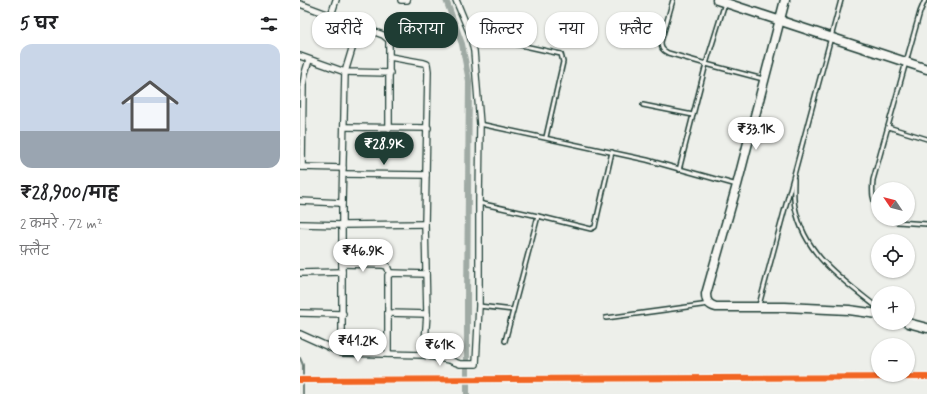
<!DOCTYPE html>
<html lang="hi">
<head>
<meta charset="utf-8">
<style>
  :root { --surface:#fff; --page:#f6f6f6; --text:#202124; --muted:#757577; --accent:#1f3d34 }
  body { margin:0; font-family:Mynerve,"Playpen Sans Deva",sans-serif; background:var(--page); color:var(--text); height:100vh; display:flex; flex-direction:column; font-size:15px; white-space:nowrap }
  * { box-sizing:border-box; margin:0 }
  p { font-size:13px; color:var(--muted) }
  .icon { flex:none; width:22px; height:22px; fill:none; stroke:currentColor; stroke-width:2; stroke-linecap:round; stroke-linejoin:round }
  .map { position:relative; flex:1; overflow:hidden }
  .sheet { display:flex; flex-direction:column; background:var(--surface); width:300px }
  .sheet>* { flex:none }
  .banner { position:absolute; left:12px; top:12px; width:380px; height:36px; display:flex; gap:8px }
  .needle { width:26px; rotate:305deg }
  .tools { position:absolute; left:571px; top:182px; display:grid; gap:8px }
  .tools a { display:grid; place-items:center; width:44px; height:44px; border-radius:50%; background:var(--surface); box-shadow:0 1px 3px #0004; font-size:20px }
  .price { position:absolute; translate:-50% -34px; padding:0 9px; border-radius:14px; background:#fff; color:#222; font-size:13px; line-height:26px; filter:drop-shadow(0 1px 2px #0008) }
  .price::after { content:''; position:absolute; left:50%; top:24px; width:12px; height:9px; margin-left:-6px; background:inherit; clip-path:polygon(0 0,100% 0,50% 100%) }
  .price.current { background:var(--accent); color:#fff }
  ul { padding:0; list-style:none }
  li { display:grid; align-content:center; gap:8px; height:212px; padding:0 20px }
  li span { display:grid; place-items:center; height:124px; border-radius:12px; color:#555 }
  li>.icon { margin-inline-start:auto }
  span .icon { width:72px; height:72px; fill:#fffc; stroke-width:1 }
  li b { font-size:17px }
  h2 { display:flex; justify-content:space-between; align-items:center; height:48px; padding:0 20px; font-size:17px }
  .pill { padding:0 14px; border-radius:16px; background:var(--surface); box-shadow:0 1px 3px #0004; font-size:14px; line-height:36px }
  .pill.current { background:var(--accent); color:#fff }
  main { display:flex; flex:1; min-height:0 }
  .map>svg:first-child { display:block }
  .lines { fill:none; stroke-linecap:round; stroke-linejoin:round }
  .stream { stroke:#6c7e77; stroke-width:2 }
  .canal { stroke:#9faaa4; stroke-width:6 }
  .lane-casing { stroke:#1f3d34; stroke-width:6 }
  .street-casing { stroke:#1f3d34; stroke-width:8 }
  .secondary-casing { stroke:#1f3d34; stroke-width:11 }
  .lane { stroke:#f6f6f2; stroke-width:3 }
  .street { stroke:#f6f6f2; stroke-width:5.5 }
  .secondary { stroke:#f6f6f2; stroke-width:8 }
  .rail-1-casing { stroke:#f6f6f2; stroke-width:9 }
  .rail-1 { stroke:#f26522; stroke-width:6 }
</style>
</head>
<body>
<main>
<section class="sheet">
<h2>5 घर<svg class="icon" aria-label="filters" viewBox="0 0 24 24"><path d="M4 7h16M4 17h16"/><circle cx="9" cy="7" r="2"/><circle cx="15" cy="17" r="2"/></svg></h2>
<ul>
<li><span style="background:linear-gradient(#c9d6e8 70%,#9aa5b1 0)"><svg class="icon" aria-label="home" viewBox="0 0 24 24"><path d="M3 11l9-7 9 7M6 9v11h12V9"/></svg></span><div><b>₹28,900/माह</b><p>2 कमरे · 72 m²</p><p>फ़्लैट</p></div></li>
</ul>
</section>
<div class="map">
<svg width="627" height="394" viewBox="0 0 627 394">
  <rect width="100%" height="100%" fill="#edefea"/>
  <filter id="ink" filterUnits="userSpaceOnUse"><feTurbulence type="fractalNoise" baseFrequency=".025" numOctaves="2"/><feDisplacementMap in="SourceGraphic" scale="8" xChannelSelector="R" yChannelSelector="G"/><feConvolveMatrix kernelMatrix="1 2 1 2 8 2 1 2 1" color-interpolation-filters="sRGB"/></filter>
  <g filter="url(#ink)">
    <g class="lines">
      <polyline class="stream" points="0,358 3,365 3,394"/>
      <polyline class="canal" points="146,0 162,44 169,81 167,300 167,394"/>
      <g class="lane-casing">
        <g id="lane">
          <path d="M 373,0 L 361,42 C 361,48 362,50 368,53 L 406,64 L 379,170"/>
          <polyline points="425,3 406,64 463,79"/>
          <polyline points="170,34 261,54 263,62 246,137"/>
          <polyline points="343,105 393,115"/>
          <polyline points="180,124 347,160 437,185"/>
          <polyline points="588,127 627,139"/>
          <path d="M 494,179 C 494,188 493,198 495,207 C 505,256 542,279 578,308"/>
          <polyline points="179,203 238,216 291,229 295,227 296,222 312,152"/>
          <path d="M 578,210 C 572,200 572,192 573,180 L 620,12 L 625,0"/>
          <polyline points="588,219 597,222 627,224"/>
          <polyline points="459,305 541,0"/>
          <polyline points="179,306 213,310"/>
          <polyline points="306,318 409,304"/>
          <polyline points="205,341 238,216"/>
        </g>
      </g>
      <g class="street-casing">
        <g id="street">
          <polyline points="101,0 107,0"/>
          <polyline points="0,4 83,35 89,40 89,128"/>
          <polyline points="31,15 36,0"/>
          <polyline points="0,56 45,72 90,73"/>
          <polyline points="90,57 124,63 127,64 128,71 125,224 127,314 124,355"/>
          <polyline points="44,127 128,128"/>
          <polyline points="0,167 43,168"/>
          <polyline points="2,167 3,85 5,73 9,60"/>
          <polyline points="43,174 126,175"/>
          <polyline points="0,201 42,203"/>
          <polyline points="0,224 43,225 125,224"/>
          <polyline points="42,264 83,265 87,266 90,274"/>
          <polyline points="0,273 42,272"/>
          <polyline points="0,313 43,314"/>
          <polyline points="88,313 127,314"/>
          <polyline points="0,334 42,353 124,355 149,360 160,364 176,364 179,306 179,203 180,124 174,51 170,34 156,0"/>
          <polyline points="42,353 42,203 45,72 59,26"/>
          <polyline points="88,354 88,275 92,273 126,274"/>
        </g>
      </g>
      <g class="secondary-casing">
        <g id="secondary">
          <polyline points="417,0 627,69"/>
          <path d="M 485,0 L 437,185 L 406,294 C 406,302 409,305 416,307 L 485,307 L 549,310 L 578,314"/>
          <polyline points="608,323 627,328"/>
        </g>
      </g>
      <use href="#lane" class="lane"/>
      <use href="#street" class="street"/>
      <use href="#secondary" class="secondary"/>
      <g class="rail-1-casing">
        <polyline id="rail-1" points="0,380 627,377"/>
      </g>
      <use href="#rail-1" class="rail-1"/>
    </g>
  </g>
</svg>
<div class="tools">
<a><svg class="needle" viewBox="-14 -14 28 28"><path d="M0-13l5 13h-10z" fill="#e53935"/><path d="M0 13l5-13h-10z" fill="#757577"/></svg></a>
<a><svg class="icon" aria-label="locate" viewBox="0 0 24 24"><circle cx="12" cy="12" r="6"/><path d="M12 2v4M12 18v4M2 12h4M18 12h4"/></svg></a>
<a>+</a>
<a>−</a>
</div>
<b class="price" style="left:456px;top:151px">₹33.1K</b>
<b class="price current" style="left:84px;top:166px">₹28.9K</b>
<b class="price" style="left:63px;top:273px">₹46.9K</b>
<b class="price" style="left:58px;top:363px">₹41.2K</b>
<b class="price" style="left:140px;top:367px">₹61K</b>
<div class="banner">
<a class="pill">खरीदें</a>
<a class="pill current">किराया</a>
<a class="pill">फ़िल्टर</a>
<a class="pill">नया</a>
<a class="pill">फ़्लैट</a>
</div>
</div>
</main>
</body>
</html>
